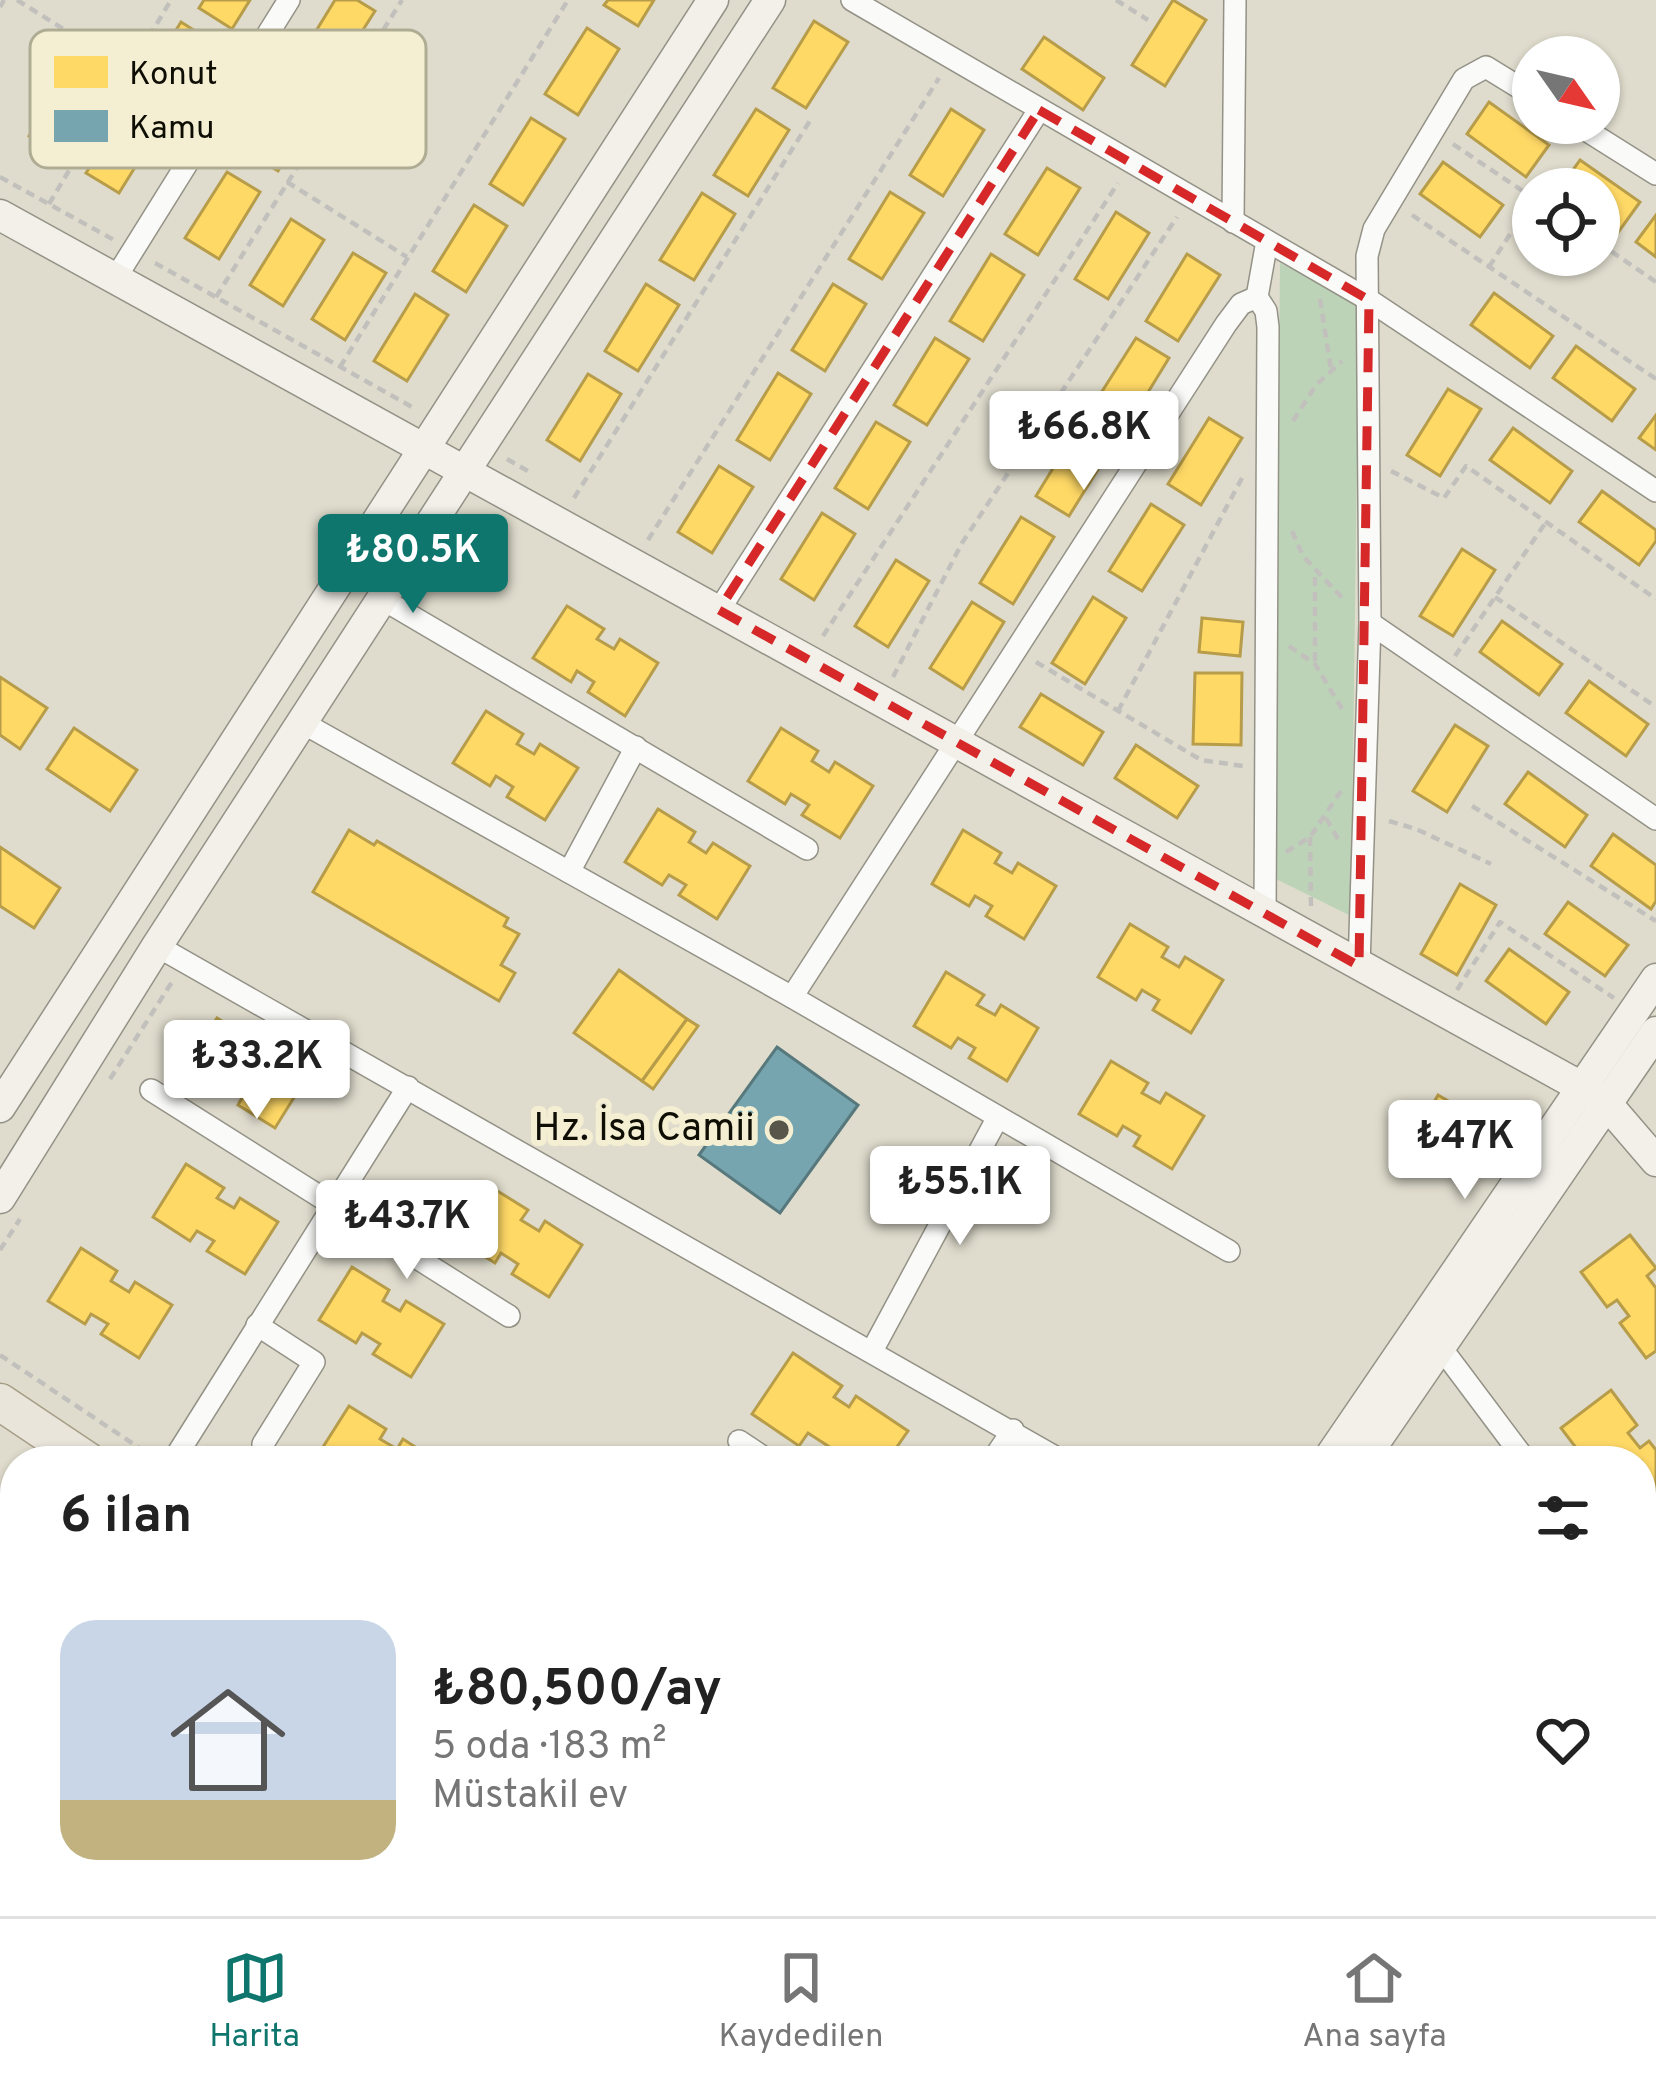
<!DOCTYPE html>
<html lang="tr">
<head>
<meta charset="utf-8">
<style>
  :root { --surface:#fff; --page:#f2f2f2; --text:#222; --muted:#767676; --line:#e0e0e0; --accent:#0f766e }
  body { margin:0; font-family:Overpass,sans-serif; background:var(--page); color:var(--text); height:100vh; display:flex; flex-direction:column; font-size:45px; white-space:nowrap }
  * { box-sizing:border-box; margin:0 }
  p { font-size:39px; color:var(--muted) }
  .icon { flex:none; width:66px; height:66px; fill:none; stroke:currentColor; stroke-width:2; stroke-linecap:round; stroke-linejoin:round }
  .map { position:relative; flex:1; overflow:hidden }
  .details { position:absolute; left:0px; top:1446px; width:1656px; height:471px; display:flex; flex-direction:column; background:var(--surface); border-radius:48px 48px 0 0; box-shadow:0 3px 9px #0004 }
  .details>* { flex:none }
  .needle { width:78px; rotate:124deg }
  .buttons { position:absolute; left:1512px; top:36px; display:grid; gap:24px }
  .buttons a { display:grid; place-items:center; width:108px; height:108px; border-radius:50%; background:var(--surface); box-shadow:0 3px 9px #0004; font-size:60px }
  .price { position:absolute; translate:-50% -102px; padding:0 27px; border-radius:12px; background:#fff; color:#222; font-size:39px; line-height:78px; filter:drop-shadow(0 3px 6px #0008) }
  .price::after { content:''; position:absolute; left:50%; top:72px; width:36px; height:27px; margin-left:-18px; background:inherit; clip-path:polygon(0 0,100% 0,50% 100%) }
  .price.on { background:var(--accent); color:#fff }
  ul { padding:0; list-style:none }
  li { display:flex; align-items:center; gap:36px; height:300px; padding:0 60px }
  li span { display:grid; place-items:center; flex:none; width:336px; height:240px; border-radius:36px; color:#555 }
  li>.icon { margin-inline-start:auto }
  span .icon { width:144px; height:144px; fill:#fffc; stroke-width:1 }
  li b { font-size:51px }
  h2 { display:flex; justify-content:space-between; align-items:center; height:144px; padding:0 60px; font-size:51px }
  .dock { display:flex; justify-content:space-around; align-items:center; height:168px; border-top:3px solid var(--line); background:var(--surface); font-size:33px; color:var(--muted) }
  .dock a { display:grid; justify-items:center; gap:6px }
  .dock .on { color:var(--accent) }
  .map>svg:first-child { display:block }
  .green { fill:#bcd3b8 }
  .homes { fill:#ffd966; stroke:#b79c49; stroke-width:3 }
  .public { fill:#76a5af; stroke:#57787c; stroke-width:3 }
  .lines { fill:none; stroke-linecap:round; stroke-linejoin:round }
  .street-casing { stroke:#949287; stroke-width:24 }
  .secondary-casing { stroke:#949287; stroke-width:33 }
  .primary-casing { stroke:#a59d86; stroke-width:39 }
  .path { stroke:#c2c0bc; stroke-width:4.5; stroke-dasharray:9 6; stroke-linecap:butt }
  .street { stroke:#fafaf8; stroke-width:21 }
  .secondary { stroke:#f2f0e9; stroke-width:30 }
  .primary { stroke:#e9e5db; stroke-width:36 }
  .marked { fill:none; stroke:#d62828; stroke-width:9; stroke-dasharray:24 15; stroke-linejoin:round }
  .poi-dot { fill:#58564b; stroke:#f4efd2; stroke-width:4.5 }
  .labels { text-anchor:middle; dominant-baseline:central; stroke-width:12; stroke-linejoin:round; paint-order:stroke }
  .poi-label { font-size:39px; fill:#0f0e05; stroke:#f4efd2; text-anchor:end }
  .key { fill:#f4efd2; stroke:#afac94; stroke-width:3 }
  .key-label { font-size:33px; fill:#0f0e05 }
</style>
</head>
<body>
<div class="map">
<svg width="1656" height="1916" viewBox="0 0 1656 1916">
  <rect width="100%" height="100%" fill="#dfdccd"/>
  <polygon class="green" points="1280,263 1359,302 1351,916 1274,878"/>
  <g class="homes">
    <polygon points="204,0 250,0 232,29 199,8"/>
    <polygon points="335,0 357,0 375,11 333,77 300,57"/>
    <polygon points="608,0 654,0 638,26 604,5"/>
    <polygon points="1173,0 1206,20 1165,86 1132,65"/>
    <polygon points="814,21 848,42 806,108 773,88"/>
    <polygon points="181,22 214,43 173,109 140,88"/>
    <polygon points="587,28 619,49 578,115 545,94"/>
    <polygon points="1044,37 1104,78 1083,110 1022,69"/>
    <polygon points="71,69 104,90 63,156 29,136"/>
    <polygon points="286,84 319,105 278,171 245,151"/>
    <polygon points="1489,102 1549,145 1526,177 1467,134"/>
    <polygon points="127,106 160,127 119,193 86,173"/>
    <polygon points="756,109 789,130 748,196 714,175"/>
    <polygon points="951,109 984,130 943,196 910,175"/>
    <polygon points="531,118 565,139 523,205 490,184"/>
    <polygon points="1580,160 1640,202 1617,234 1599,221 1599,189 1559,189"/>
    <polygon points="1443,162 1503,205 1480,237 1420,194"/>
    <polygon points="1047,168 1080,188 1038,255 1005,234"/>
    <polygon points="227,172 260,192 219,259 185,238"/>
    <polygon points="890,192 924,213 882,279 849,259"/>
    <polygon points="702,193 735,214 694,280 660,260"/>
    <polygon points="474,205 507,226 466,292 433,271"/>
    <polygon points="1116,212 1149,233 1108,299 1075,279"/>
    <polygon points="1656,215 1656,257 1636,242"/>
    <polygon points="291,219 324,240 283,306 250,285"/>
    <polygon points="353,253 386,273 345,340 312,319"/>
    <polygon points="991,254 1024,275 983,341 950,321"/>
    <polygon points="1187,254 1220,275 1178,341 1146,321"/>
    <polygon points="646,284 679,305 638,371 605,351"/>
    <polygon points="833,284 866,304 825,371 792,350"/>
    <polygon points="1494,293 1553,336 1530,368 1471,325"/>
    <polygon points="415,294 448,315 407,381 374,361"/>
    <polygon points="935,338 969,359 927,425 894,405"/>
    <polygon points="1136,338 1169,358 1128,425 1094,404"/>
    <polygon points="1576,346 1635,389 1612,421 1553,378"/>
    <polygon points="778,373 811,394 770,460 737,440"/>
    <polygon points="588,374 621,394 580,461 547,440"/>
    <polygon points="1448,389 1481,409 1440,476 1407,455"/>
    <polygon points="1656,415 1656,450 1639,438"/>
    <polygon points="1209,418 1242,438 1201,505 1168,484"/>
    <polygon points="876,422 910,442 868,509 835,488"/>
    <polygon points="1513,428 1572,471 1550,503 1490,460"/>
    <polygon points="1077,429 1110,450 1069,516 1036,496"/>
    <polygon points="719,466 753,487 712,553 678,532"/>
    <polygon points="1602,491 1656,530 1656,541 1639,565 1579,522"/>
    <polygon points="1151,504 1184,525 1142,591 1109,571"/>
    <polygon points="822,513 855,534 814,600 781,579"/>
    <polygon points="1021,517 1054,537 1013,604 980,583"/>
    <polygon points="1462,549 1495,570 1453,636 1420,616"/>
    <polygon points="896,560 929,581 888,647 855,626"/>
    <polygon points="1093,597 1126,618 1085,684 1052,663"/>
    <polygon points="972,602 1004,622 963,689 930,668"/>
    <polygon points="567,606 604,629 597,639 614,649 620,639 658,663 625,716 588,692 594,682 577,671 571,682 533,658"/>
    <polygon points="1202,618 1243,622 1240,656 1199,652"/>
    <polygon points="1502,621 1562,664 1539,695 1480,652"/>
    <polygon points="1195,673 1242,673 1241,745 1193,744"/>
    <polygon points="0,677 47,708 20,749 0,735"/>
    <polygon points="1589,681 1648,724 1626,756 1566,713"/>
    <polygon points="1041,694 1103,732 1083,765 1020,727"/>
    <polygon points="486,711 523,734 517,744 534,754 540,744 578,768 545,820 507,797 513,787 496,776 490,786 453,763"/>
    <polygon points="1455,725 1488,746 1447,812 1413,791"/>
    <polygon points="74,728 137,770 110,811 47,769"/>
    <polygon points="781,728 818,751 812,761 829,772 835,762 873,786 840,838 802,815 809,805 791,794 785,804 748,781"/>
    <polygon points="1136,745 1198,786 1177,818 1115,778"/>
    <polygon points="1528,772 1587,815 1565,847 1505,804"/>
    <polygon points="658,809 695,832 689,842 706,853 713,843 750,866 717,919 679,895 686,885 669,875 662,885 625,862"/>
    <polygon points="349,830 374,845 377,841 508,918 504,926 519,934 501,965 515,973 499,1001 313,892"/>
    <polygon points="963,830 1001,853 995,863 1012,873 1018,863 1056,886 1024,939 986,916 992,906 975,896 969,906 932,884"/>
    <polygon points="1613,834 1656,865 1656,901 1651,909 1591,866"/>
    <polygon points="0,847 60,888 34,928 0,906"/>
    <polygon points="1460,884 1496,905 1457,975 1421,954"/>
    <polygon points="1568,902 1628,945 1605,976 1545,934"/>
    <polygon points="1130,924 1168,947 1162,957 1179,967 1185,957 1223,980 1191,1033 1153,1010 1159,1000 1142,990 1136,1000 1098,977"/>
    <polygon points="1509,949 1569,992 1546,1024 1486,981"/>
    <polygon points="619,970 687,1019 642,1081 574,1033"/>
    <polygon points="946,972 984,995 977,1005 995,1015 1001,1005 1038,1028 1007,1081 969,1058 975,1048 958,1038 951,1048 914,1026"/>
    <polygon points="217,1018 254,1041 247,1051 265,1062 271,1052 308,1075 275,1128 238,1105 244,1094 227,1084 221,1094 184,1071"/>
    <polygon points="687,1019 698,1026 653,1089 642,1081"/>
    <polygon points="1111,1061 1148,1083 1142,1093 1160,1103 1166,1093 1204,1116 1172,1169 1134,1146 1140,1136 1123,1126 1117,1136 1079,1114"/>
    <polygon points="1438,1095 1491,1126 1473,1157 1420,1127"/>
    <polygon points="186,1164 224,1188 217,1198 234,1208 240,1198 278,1222 245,1274 207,1251 214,1241 197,1231 190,1241 153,1217"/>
    <polygon points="491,1187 528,1210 521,1220 539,1231 545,1221 582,1245 549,1297 512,1274 518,1264 501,1253 495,1263 458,1240"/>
    <polygon points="1630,1235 1656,1268 1647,1276 1656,1288 1656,1351 1646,1358 1620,1323 1629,1316 1617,1300 1607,1307 1581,1272"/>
    <polygon points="81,1248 117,1271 111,1281 129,1292 135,1282 172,1305 139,1358 101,1334 108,1324 91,1314 85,1324 48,1301"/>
    <polygon points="352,1267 389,1290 383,1301 400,1311 406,1301 444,1324 411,1377 373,1354 380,1344 362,1333 356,1343 319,1320"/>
    <polygon points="793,1353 842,1386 834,1397 849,1407 856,1396 908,1431 887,1461 818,1461 828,1446 808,1433 799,1446 752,1414"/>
    <polygon points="1611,1390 1637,1425 1628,1433 1640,1448 1649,1441 1656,1450 1656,1492 1641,1503 1641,1461 1601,1461 1597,1456 1586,1461 1561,1428"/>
    <polygon points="349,1406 386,1429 380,1439 397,1449 403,1439 437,1461 316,1458"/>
    <polygon points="1652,1736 1656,1741 1656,1903 1652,1906 1644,1896 1641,1898 1641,1745"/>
    <polygon points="0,1799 15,1807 15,1841 0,1833"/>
    <polygon points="1603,1902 1636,1902 1618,1916"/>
  </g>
  <polygon class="public" points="777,1047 858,1105 780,1213 699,1155"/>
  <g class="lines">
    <g class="street-casing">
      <g id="street">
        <polyline points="852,0 1369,300 1656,491"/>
        <polyline points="1575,123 1656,174"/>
        <polyline points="1233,222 1235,0"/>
        <polyline points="115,279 289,0"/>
        <polyline points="384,600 807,849"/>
        <polyline points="719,610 1039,110"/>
        <polyline points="1370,623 1656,819"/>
        <polyline points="303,723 792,997 1229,1251"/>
        <polyline points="569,872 636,747"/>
        <polyline points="1265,915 1268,327 1266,311 1257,297 1267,241"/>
        <polyline points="157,946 1062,1461"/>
        <polyline points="1359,966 1370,623 1367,256 1374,229 1464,79 1486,67 1533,96"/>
        <polyline points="792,997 1226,324 1241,304 1257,297"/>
        <polyline points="151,1090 509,1316"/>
        <polyline points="257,1325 314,1362 263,1444"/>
        <polyline points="1439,1345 1526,1461"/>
        <polyline points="872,1351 998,1117"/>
        <polyline points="739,1441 769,1461"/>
        <polyline points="173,1461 408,1087"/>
        <polyline points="992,1461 1013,1430"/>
        <polyline points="1641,1614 1656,1633"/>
      </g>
    </g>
    <g class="secondary-casing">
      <g id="secondary">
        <polyline points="0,215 1583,1088 1607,1104 1656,1161"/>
        <polyline points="0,1107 713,0"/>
        <polyline points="0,1198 157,946 770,0"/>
        <polyline points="1327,1461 1656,979"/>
        <polyline points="1362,1461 1656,1032"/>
        <polyline points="1015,1916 1024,1902"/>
        <polyline points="1059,1916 1068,1902"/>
      </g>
    </g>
    <g class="primary-casing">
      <g id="primary">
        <polyline points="0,1402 88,1461"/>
        <polyline points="0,1537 15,1542"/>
        <polyline points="812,1902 840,1916"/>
        <polyline points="978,1902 997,1916"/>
      </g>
    </g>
    <g class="path">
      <polyline points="17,0 129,70"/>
      <polyline points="1116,0 1148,20"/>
      <polyline points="0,7 4,0"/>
      <polyline points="1453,144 1533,198"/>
      <polyline points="0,177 114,240"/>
      <polyline points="287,182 407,257"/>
      <polyline points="49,204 171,0"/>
      <polyline points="1412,215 1656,379"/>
      <polyline points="1599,243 1656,282"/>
      <polyline points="155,263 412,407"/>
      <polyline points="1489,267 1533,198"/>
      <polyline points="216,297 402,0"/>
      <polyline points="1320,299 1331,370"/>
      <polyline points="340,367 568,0"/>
      <polyline points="1293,421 1316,385 1342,361"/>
      <polyline points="507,459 533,474"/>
      <polyline points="1391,471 1444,498 1466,466 1656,599"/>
      <polyline points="574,498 811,119"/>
      <polyline points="1292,531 1303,556 1346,602"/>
      <polyline points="648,540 939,78"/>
      <polyline points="1495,597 1656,707"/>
      <polyline points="823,636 1118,183"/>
      <polyline points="1289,646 1315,664 1342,709"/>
      <polyline points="1455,656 1546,522"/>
      <polyline points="1315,661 1315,571"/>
      <polyline points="1036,662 1201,760 1243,766"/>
      <polyline points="893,677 962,543 1177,217"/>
      <polyline points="1118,711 1242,478"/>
      <polyline points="1472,806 1656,921"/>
      <polyline points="1326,818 1338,839"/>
      <polyline points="1389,821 1416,829 1491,864"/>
      <polyline points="1310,837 1311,907"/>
      <polyline points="1286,852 1310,837 1341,791"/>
      <polyline points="1457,990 1500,922 1614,998"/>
      <polyline points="110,1079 172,982"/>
      <polyline points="0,1250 20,1219"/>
      <polyline points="0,1355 150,1455"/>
    </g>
    <use href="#street" class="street"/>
    <use href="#secondary" class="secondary"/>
    <use href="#primary" class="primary"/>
  </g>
  <path class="marked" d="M 1039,110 L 1369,300 L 1359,966 L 719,610 Z"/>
  <circle class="poi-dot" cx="779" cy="1130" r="12"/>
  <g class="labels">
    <g class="poi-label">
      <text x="755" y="1130">Hz. İsa Camii</text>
    </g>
  </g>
  <rect x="30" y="30" width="396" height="138" rx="18" class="key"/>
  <rect x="54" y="56" width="54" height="32" fill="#ffd966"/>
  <rect x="54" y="110" width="54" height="32" fill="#76a5af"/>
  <g class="key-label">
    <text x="129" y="84">Konut</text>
    <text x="129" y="138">Kamu</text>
  </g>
</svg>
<div class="buttons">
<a><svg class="needle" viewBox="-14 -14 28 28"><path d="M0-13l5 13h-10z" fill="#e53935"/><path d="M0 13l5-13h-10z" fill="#767676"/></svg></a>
<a><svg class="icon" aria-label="locate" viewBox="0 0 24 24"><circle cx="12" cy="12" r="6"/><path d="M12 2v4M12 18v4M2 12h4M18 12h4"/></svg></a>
</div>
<b class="price" style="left:1084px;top:493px">₺66.8K</b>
<b class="price on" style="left:413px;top:616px">₺80.5K</b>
<b class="price" style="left:257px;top:1122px">₺33.2K</b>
<b class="price" style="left:1465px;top:1202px">₺47K</b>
<b class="price" style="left:960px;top:1248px">₺55.1K</b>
<b class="price" style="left:407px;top:1282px">₺43.7K</b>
<section class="details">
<h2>6 ilan<svg class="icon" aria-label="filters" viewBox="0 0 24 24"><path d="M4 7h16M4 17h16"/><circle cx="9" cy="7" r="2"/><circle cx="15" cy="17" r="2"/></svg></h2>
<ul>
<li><span style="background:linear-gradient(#c9d6e8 75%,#c2b280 0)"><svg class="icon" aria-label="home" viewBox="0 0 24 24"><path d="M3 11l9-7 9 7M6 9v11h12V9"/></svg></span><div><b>₺80,500/ay</b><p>5 oda · 183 m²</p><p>Müstakil ev</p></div><svg class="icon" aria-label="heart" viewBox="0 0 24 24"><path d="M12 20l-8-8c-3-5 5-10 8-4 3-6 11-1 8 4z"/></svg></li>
</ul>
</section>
</div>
<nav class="dock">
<a class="on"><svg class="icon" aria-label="map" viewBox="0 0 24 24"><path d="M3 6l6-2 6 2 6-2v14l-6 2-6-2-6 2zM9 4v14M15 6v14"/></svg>Harita</a>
<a><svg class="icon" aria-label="saved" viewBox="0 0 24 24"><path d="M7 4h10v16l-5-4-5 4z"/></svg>Kaydedilen</a>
<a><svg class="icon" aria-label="home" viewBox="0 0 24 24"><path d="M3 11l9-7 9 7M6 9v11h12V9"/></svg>Ana sayfa</a>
</nav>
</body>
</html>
